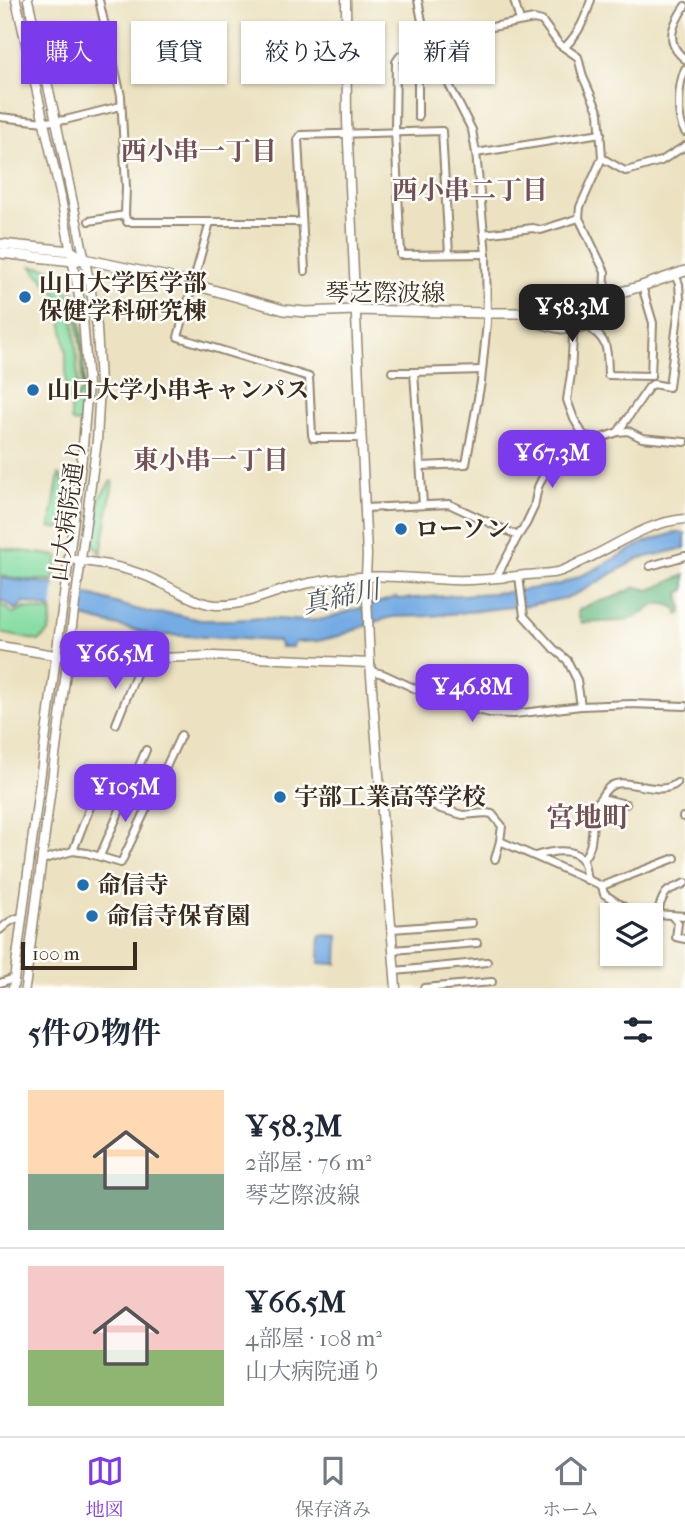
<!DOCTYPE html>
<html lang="ja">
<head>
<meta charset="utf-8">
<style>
  :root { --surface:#fff; --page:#f6f6f7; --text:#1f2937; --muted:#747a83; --line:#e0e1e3; --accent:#7c3aed }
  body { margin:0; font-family:"IM FELL French Canon","Noto Serif JP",serif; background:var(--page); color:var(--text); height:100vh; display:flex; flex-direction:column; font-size:26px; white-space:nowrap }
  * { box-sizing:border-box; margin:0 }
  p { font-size:23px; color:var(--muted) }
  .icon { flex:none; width:38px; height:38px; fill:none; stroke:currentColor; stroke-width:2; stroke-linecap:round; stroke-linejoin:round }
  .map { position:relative; height:988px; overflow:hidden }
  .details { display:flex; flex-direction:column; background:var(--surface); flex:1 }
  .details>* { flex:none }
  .guide { position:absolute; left:21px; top:21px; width:644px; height:63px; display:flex; gap:14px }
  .buttons { position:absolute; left:600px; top:903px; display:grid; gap:14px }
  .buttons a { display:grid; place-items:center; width:63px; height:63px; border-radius:0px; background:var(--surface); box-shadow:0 2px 5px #0004; font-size:35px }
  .scale { position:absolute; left:21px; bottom:18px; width:116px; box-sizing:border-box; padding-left:7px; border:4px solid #3b2a1e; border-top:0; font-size:19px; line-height:24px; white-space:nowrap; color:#3b2a1e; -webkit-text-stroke:5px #fdfcf7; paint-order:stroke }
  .price { position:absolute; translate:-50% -60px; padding:0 16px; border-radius:14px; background:var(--accent); color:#fff; font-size:23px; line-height:46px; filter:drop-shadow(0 2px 4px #0008) }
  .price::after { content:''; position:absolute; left:50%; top:42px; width:21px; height:16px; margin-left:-10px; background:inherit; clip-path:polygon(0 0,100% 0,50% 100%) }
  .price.selected { background:#222; color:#fff }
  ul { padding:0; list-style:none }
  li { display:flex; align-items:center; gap:21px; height:175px; padding:0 28px }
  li+li { border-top:2px solid var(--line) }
  li span { display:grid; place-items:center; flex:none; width:196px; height:140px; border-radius:0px; color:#555 }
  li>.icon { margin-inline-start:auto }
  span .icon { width:84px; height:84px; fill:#fffc; stroke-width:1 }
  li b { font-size:30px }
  h2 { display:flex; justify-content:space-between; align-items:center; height:84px; padding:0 28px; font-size:30px }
  .chip { padding:0 24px; border-radius:0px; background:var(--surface); box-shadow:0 2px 5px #0004; font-size:24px; line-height:63px }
  .chip.selected { background:var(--accent); color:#fff }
  .menu { display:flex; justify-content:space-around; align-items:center; height:98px; border-top:2px solid var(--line); background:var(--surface); font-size:19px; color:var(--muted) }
  .menu a { display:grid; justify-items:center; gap:4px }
  .menu .selected { color:var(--accent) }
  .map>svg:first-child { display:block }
  .green { fill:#84dca1; stroke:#608360; stroke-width:2 }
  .forest { fill:#6bbc87; stroke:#537352; stroke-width:2 }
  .water { fill:#75ace4; stroke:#586b81; stroke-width:2 }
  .pier { fill:#ece2c1 }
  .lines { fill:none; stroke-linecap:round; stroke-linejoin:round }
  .minor-casing { stroke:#948670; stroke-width:10 }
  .tertiary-casing { stroke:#948670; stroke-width:11 }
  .secondary-casing { stroke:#948670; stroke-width:12 }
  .minor { stroke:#fff; stroke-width:6 }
  .tertiary { stroke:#fff; stroke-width:8 }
  .secondary { stroke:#fff; stroke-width:9 }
  .poi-dot { fill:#1f6fb2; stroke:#fdfcf7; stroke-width:2.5 }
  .labels { text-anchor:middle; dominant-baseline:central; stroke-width:5; stroke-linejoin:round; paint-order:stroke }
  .poi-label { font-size:24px; font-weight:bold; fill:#3b2a1e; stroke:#fdfcf7; text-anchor:start }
  .street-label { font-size:24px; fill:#3b2a1e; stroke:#fdfcf7 }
  .neighbourhood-label { font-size:26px; font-weight:bold; fill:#734f58; stroke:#fdfcf7 }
  .water-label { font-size:26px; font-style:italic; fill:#4f5863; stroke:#fdfcf7 }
  .quarter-label { font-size:28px; font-weight:bold; fill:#734f58; stroke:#fdfcf7 }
</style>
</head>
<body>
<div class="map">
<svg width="685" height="988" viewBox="0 0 685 988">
  <rect width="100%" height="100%" fill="#fdfcf7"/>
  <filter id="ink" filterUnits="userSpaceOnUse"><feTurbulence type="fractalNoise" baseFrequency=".0143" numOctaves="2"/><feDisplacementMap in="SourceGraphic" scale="14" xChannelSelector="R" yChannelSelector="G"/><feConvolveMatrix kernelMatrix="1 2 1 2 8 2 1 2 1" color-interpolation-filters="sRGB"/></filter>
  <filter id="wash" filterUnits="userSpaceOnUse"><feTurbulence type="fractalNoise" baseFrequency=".00686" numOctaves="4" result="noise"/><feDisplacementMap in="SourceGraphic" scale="28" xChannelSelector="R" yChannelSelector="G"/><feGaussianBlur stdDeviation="1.57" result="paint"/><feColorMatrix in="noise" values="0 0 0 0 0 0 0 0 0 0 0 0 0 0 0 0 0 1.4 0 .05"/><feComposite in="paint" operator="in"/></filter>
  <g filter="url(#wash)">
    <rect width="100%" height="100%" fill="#ece2c1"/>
    <g class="green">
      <polygon points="31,266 48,268 69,292 73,315 77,359 78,386 68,402 66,402 66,351 58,296"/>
      <path d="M 73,289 C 84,315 87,394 80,423 L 72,422 L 71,420 L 71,409 L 82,389 L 81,350 Z"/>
      <polygon points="59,474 60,474 67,491 62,529 50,527"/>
      <polygon points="111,481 113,482 101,554 93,543 100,497"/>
      <polygon points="0,548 58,556 54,580 30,580 0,576"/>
      <polygon points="2,605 14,614 25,608 52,612 49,632 39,641 0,633 0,606"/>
    </g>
    <polygon class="forest" points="685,575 685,590 679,593 682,612 678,615 675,607 665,604 656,604 636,617 623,621 582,623 578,615 578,610 593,603 612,598 636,587 650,590"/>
    <g class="water">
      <polygon points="674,533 685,533 685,548 638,559 580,592 566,598 530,605 431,616 392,617 378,621 339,636 318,641 296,642 294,643 293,647 281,647 278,641 167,635 162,637 161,642 149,640 149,636 146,633 24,602 16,610 3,601 0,602 0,578 54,584 132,608 152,613 174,614 200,620 233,620 261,618 307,621 324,619 396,597 399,599 508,592 558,585 592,571 643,543"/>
      <polygon points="320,935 338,936 337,964 319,963"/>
    </g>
    <polygon class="pier" points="55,581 86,589 82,619 52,612"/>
  </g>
  <g filter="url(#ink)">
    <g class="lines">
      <g class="minor-casing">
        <g id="minor">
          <polyline points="99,0 121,96 126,187 125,215 127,222 302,222"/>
          <polyline points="418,0 426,43 437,61 472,130 476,153 486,254 487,322 481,382 466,464 421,466"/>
          <polyline points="514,0 520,21"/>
          <path d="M 685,6 C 672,25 664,43 685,59"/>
          <polyline points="426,43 400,56 396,62 395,131 401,255 486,254"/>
          <path d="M 565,47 C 579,33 585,19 591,0"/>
          <path d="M 685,69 C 678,85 676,118 685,132"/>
          <polyline points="0,117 44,122 65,120 121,106"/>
          <polyline points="418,117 418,73 437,61 455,41 492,27 534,19 542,21 559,44 578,57 583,77 599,113 602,158 580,207 579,218 605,272 604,298"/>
          <polyline points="476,153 601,133"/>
          <polyline points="602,158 625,171 630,170 661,161 685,146"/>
          <polyline points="89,221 125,215"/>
          <polyline points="210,222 178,337 309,377 312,435 313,438 361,438"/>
          <polyline points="484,234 533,228 541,230 579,218"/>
          <polyline points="305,271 298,139 301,135 442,131 449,254"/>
          <path d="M 532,313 L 535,323 C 555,328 566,334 587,326 C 591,317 592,312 589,302"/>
          <path d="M 587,326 C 610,341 607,350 608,375 L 651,376 L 653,323 L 642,286"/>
          <polyline points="575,330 573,337 571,374 567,400 574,419 584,436"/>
          <polyline points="392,372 414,372"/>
          <polyline points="618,432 628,431 642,438 685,442"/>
          <polyline points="423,505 414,372 482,370"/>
          <polyline points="365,508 449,504 518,536"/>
          <polyline points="650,566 685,556"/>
          <polyline points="519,576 524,616 554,649 567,660 577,680 581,706"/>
          <polyline points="496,578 518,536 526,524 534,507 538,487 550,462 557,454 584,436 601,438 618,432 649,387 653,384 669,387 680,299 679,284 675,275"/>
          <polyline points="371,671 383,674 447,703 490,713 514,714 581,706 631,704 685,706"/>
          <polyline points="116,724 138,669 136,659"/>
          <polyline points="381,797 405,793 412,794 441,809 463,815 486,813 492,814 502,826 500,841 602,886 604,894 635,914 656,914 685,916"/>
          <polyline points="601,798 626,804"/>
          <polyline points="683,817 685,817"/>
          <polyline points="73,851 92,802"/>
          <polyline points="100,856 146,750"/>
          <path d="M 535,856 C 548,852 569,847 580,857 C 586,862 585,873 587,880"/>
          <polyline points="495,859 500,841"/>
          <path d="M 582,859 C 595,849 591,827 594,812 C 596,804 602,794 608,788 C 623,773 658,799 677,783"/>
          <polyline points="41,860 73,851 87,853 121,863 181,735"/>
          <polyline points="602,886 675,858"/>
          <path d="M 656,914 C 660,907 662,895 668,891 C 673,887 679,887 685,883"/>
          <polyline points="671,915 678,923 676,937 685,939"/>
          <polyline points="392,929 472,923"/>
          <path d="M 0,930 C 7,923 12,919 22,917"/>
          <polyline points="393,950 477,943"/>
          <polyline points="395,971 487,962"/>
          <polyline points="0,983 14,978"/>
          <polyline points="424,988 492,982"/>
        </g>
      </g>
      <g class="tertiary-casing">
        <g id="tertiary">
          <polyline points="346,0 347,121 367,555 366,576 370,663 396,988"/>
          <path d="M 75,560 C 103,563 131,568 157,581 C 177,590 194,603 216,605 C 241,606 260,597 283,590 C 303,583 324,580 346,578 C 381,574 417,579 452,580 C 477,581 502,578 526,575 C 537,574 548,574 558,572 C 568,569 578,563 587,559 C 620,543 648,522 685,519"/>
          <polyline points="0,646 55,655 107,660 213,656 370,663"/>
          <polyline points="13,988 82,457 88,385 83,318 60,193 16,0"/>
          <polyline points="25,988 73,618 97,441 100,384 97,327 89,280 56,121 28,0"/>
        </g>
      </g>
      <g class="secondary-casing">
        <g id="secondary">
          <polyline points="0,244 71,251 84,259 163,276 284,310 305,312 355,310 486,313 532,313 559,310 642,286 685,271"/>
          <polyline points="0,253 73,261 84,259"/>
        </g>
      </g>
      <use href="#minor" class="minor"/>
      <use href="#tertiary" class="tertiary"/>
      <use href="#secondary" class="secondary"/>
    </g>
  </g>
  <g class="poi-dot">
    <circle cx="25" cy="297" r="7"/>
    <circle cx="33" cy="390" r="7"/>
    <circle cx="401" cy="529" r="7"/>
    <circle cx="280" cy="797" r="7"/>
    <circle cx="83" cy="885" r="7"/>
    <circle cx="92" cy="916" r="7"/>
  </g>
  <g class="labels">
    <g class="poi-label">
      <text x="39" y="283">山口大学医学部<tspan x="39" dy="28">保健学科研究棟</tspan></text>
      <text x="47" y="390">山口大学小串キャンパス</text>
      <text x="415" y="529">ローソン</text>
      <text x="294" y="797">宇部工業高等学校</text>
      <text x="97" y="885">命信寺</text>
      <text x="106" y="916">命信寺保育園</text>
    </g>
    <g class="street-label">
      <text x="385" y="293">琴芝際波線</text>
      <text transform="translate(68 510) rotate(-82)">山大病院通り</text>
    </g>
    <g class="neighbourhood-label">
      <text x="199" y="151">西小串一丁目</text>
      <text x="470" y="190">西小串二丁目</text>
      <text x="211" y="460">東小串一丁目</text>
    </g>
    <g class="water-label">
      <text transform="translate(341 597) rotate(-12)">真締川</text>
    </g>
    <g class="quarter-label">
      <text x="588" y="817">宮地町</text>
    </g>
  </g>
</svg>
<div class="buttons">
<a><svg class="icon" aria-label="layers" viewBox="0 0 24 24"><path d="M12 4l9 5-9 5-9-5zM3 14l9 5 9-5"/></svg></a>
</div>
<div class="scale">100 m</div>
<b class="price selected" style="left:572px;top:344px">¥58.3M</b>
<b class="price" style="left:552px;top:490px">¥67.3M</b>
<b class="price" style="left:115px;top:691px">¥66.5M</b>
<b class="price" style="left:472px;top:724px">¥46.8M</b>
<b class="price" style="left:125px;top:824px">¥105M</b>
<div class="guide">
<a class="chip selected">購入</a>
<a class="chip">賃貸</a>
<a class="chip">絞り込み</a>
<a class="chip">新着</a>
</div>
</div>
<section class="details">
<h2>5件の物件<svg class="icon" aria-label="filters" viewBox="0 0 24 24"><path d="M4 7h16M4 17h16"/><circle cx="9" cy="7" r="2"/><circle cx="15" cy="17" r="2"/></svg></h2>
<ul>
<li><span style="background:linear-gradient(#ffd9b3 60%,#7fa58c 0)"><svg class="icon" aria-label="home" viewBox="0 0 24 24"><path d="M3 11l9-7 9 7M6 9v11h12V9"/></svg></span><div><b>¥58.3M</b><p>2部屋 · 76 m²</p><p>琴芝際波線</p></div></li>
<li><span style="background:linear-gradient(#f6c9c9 60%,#8fb573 0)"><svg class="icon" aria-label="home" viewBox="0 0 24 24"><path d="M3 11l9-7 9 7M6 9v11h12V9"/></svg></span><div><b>¥66.5M</b><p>4部屋 · 108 m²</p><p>山大病院通り</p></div></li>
</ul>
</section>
<nav class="menu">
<a class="selected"><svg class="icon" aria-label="map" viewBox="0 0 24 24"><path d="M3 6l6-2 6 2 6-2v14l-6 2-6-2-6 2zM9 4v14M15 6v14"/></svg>地図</a>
<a><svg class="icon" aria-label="saved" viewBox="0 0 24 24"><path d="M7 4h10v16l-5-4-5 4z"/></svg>保存済み</a>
<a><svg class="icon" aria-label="home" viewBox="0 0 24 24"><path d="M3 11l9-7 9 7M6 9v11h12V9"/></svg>ホーム</a>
</nav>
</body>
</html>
